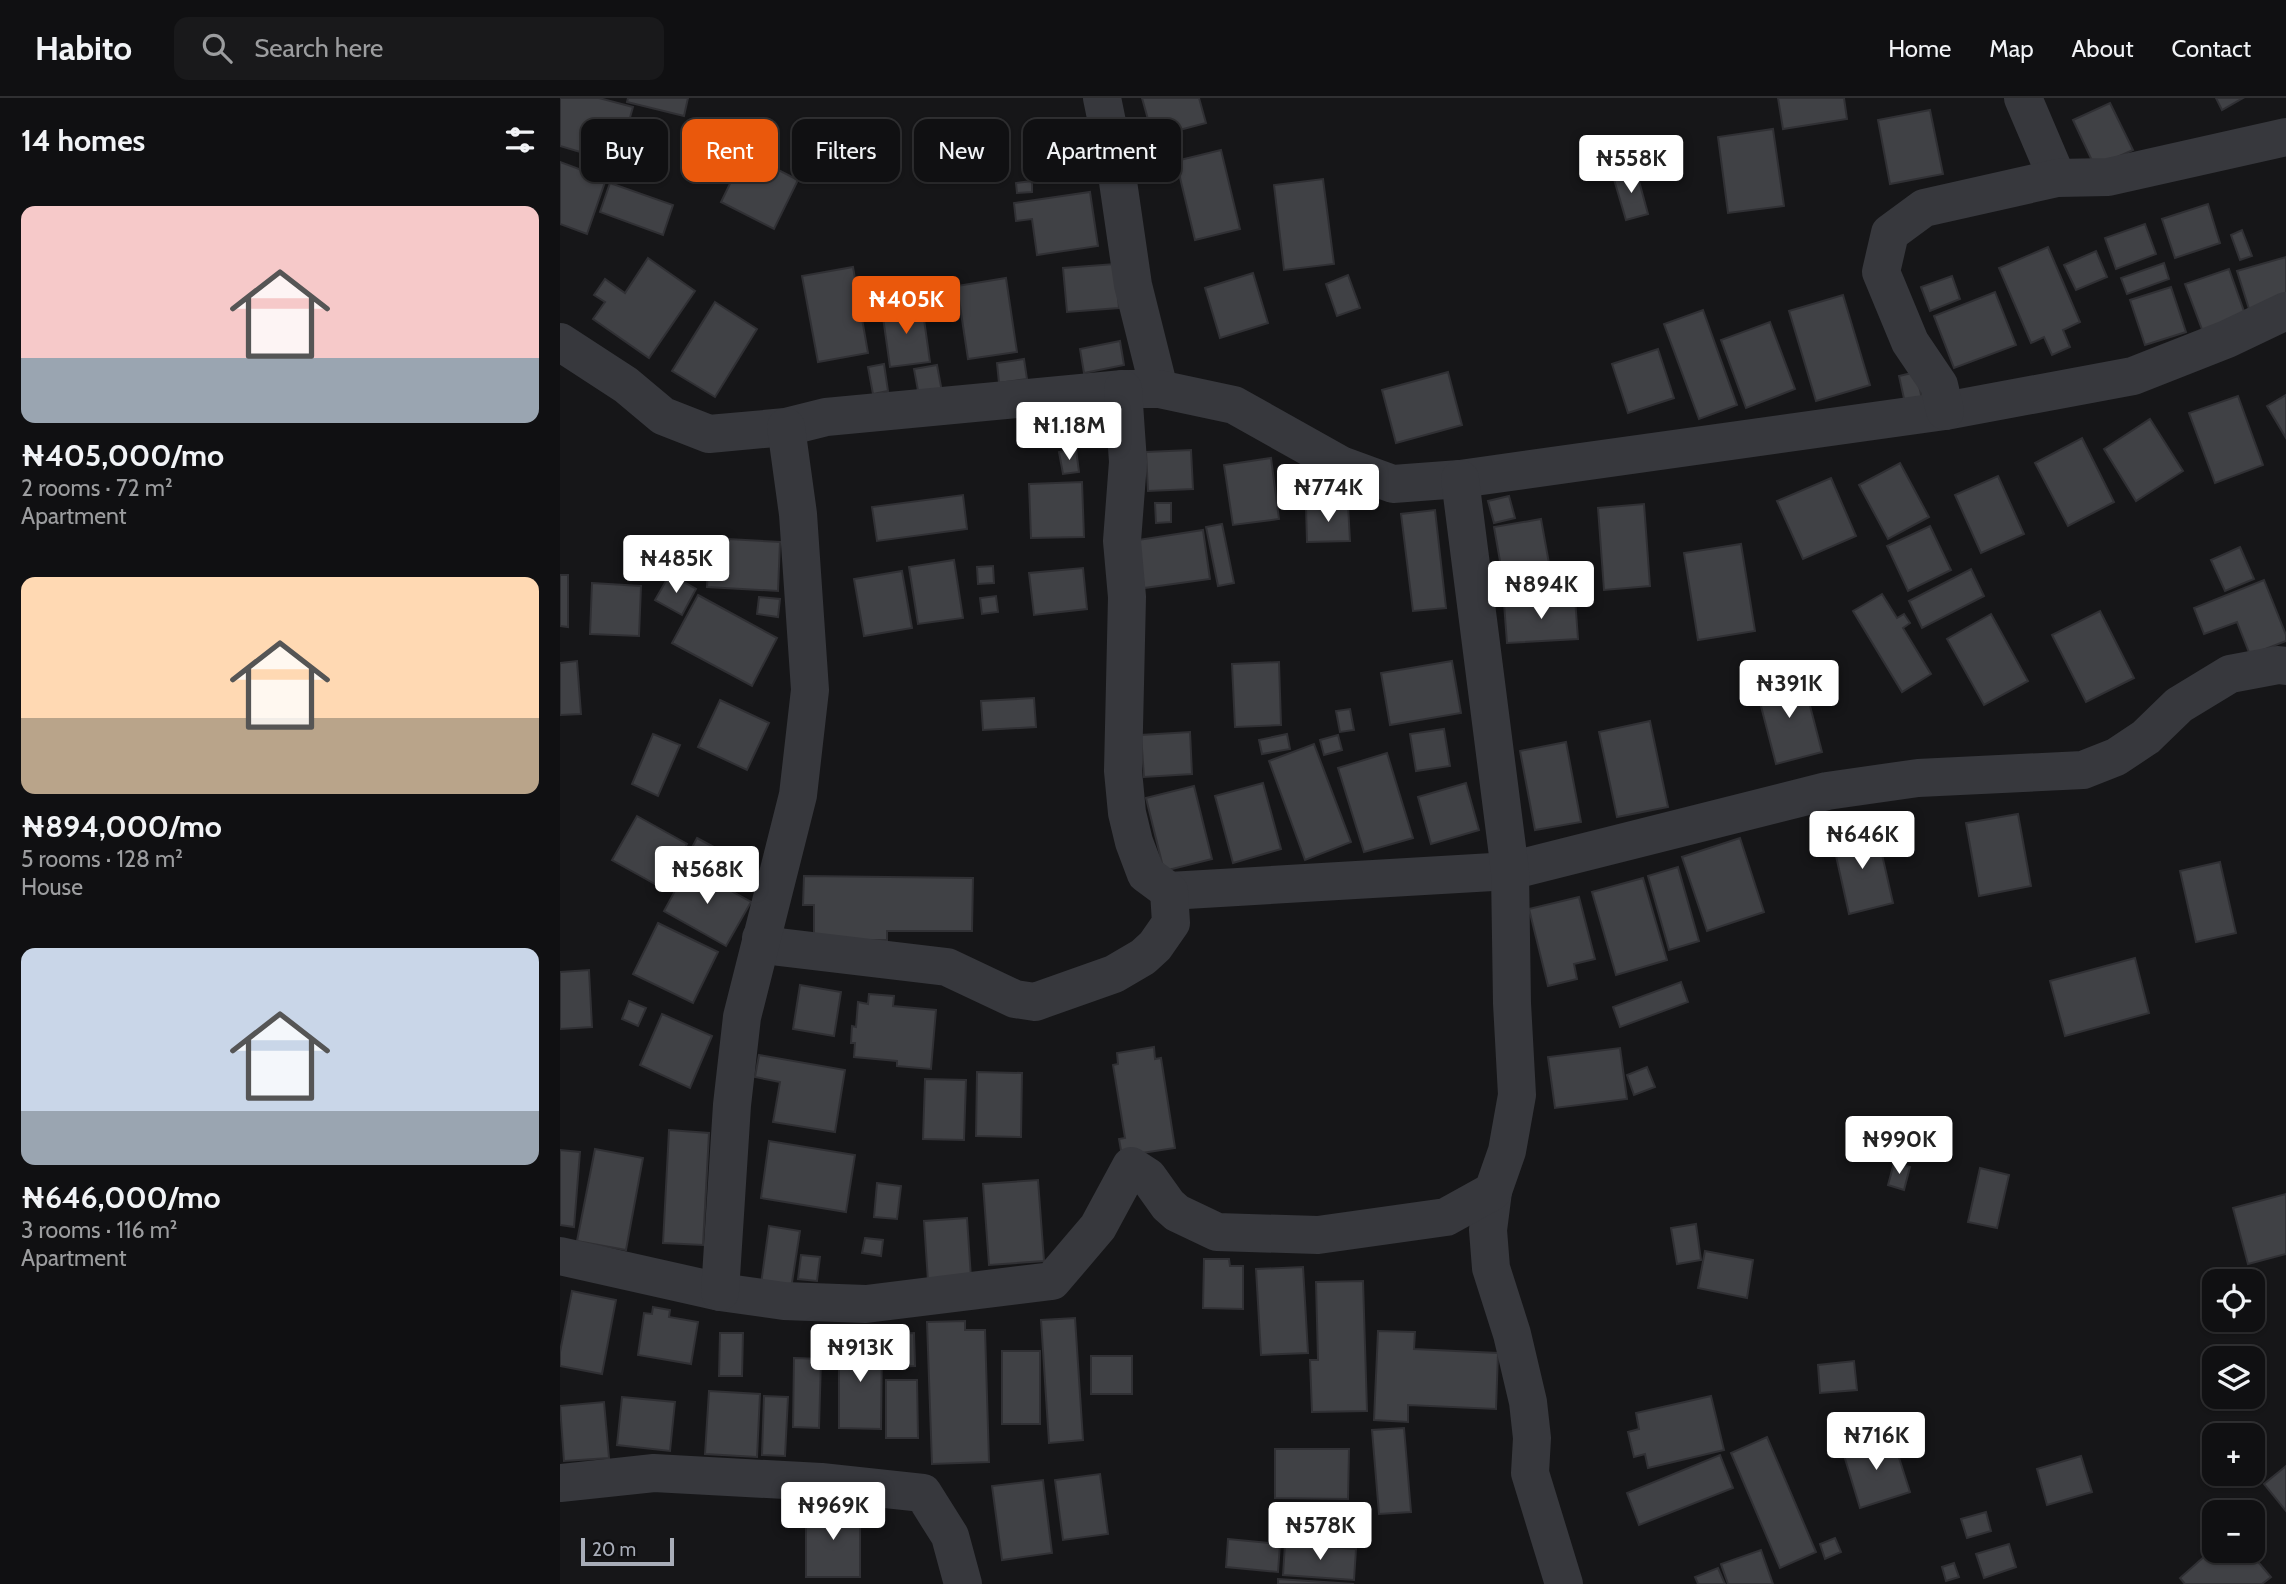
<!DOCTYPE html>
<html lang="en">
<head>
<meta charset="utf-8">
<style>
  :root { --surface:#101012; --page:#19191b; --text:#f1f3f6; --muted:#9c9d9f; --line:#303032; --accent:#ea580c }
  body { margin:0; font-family:Cabin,sans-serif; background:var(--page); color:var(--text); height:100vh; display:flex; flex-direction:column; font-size:26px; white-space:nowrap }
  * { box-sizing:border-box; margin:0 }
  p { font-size:23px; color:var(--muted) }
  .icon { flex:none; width:38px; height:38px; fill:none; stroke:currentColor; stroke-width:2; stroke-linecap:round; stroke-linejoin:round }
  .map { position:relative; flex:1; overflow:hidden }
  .side { display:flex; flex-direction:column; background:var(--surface); width:560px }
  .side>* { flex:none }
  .top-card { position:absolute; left:21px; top:21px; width:665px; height:63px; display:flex; gap:14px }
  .controls { position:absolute; left:1642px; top:1171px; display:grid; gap:14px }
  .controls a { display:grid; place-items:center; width:63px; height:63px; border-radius:14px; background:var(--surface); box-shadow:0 2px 5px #0004,0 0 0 2px var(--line); font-size:35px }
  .scale { position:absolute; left:21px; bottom:18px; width:93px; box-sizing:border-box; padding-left:7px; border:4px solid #a8adb8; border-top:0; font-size:19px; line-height:24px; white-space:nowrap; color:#a8adb8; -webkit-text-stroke:5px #111113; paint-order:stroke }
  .price { position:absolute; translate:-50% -60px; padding:0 16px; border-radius:7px; background:#fff; color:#222; font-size:23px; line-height:46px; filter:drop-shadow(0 2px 4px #0008) }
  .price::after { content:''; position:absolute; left:50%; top:42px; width:21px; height:16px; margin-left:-10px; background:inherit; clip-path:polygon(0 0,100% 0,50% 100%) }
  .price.on { background:var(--accent); color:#fff }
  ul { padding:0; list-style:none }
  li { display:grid; align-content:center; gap:14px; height:371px; padding:0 21px }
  li span { display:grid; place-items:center; height:217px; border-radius:14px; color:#555 }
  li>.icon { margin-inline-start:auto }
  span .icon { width:126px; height:126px; fill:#fffc; stroke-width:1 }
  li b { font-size:30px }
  h2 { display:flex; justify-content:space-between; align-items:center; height:84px; padding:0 21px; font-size:30px }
  .pill { padding:0 24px; border-radius:14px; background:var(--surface); box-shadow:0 2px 5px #0004,0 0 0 2px var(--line); font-size:24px; line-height:63px }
  .pill.on { background:var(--accent); color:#fff }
  header { display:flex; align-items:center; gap:42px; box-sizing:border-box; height:98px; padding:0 35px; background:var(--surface); border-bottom:2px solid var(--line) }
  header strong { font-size:33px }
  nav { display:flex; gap:38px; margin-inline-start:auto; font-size:24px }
  .search { width:490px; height:63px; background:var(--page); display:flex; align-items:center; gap:18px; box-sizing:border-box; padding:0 24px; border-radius:14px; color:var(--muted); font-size:26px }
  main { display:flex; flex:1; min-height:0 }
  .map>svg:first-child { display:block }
  .building { fill:#404145; stroke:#303034; stroke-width:2 }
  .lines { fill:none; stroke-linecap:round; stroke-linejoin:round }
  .minor { stroke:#37383d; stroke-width:38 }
</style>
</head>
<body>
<header>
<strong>Habito</strong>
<div class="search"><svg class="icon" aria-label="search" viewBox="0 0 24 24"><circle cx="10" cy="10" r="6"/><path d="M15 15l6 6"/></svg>Search here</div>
<nav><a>Home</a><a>Map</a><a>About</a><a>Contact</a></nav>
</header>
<main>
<section class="side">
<h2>14 homes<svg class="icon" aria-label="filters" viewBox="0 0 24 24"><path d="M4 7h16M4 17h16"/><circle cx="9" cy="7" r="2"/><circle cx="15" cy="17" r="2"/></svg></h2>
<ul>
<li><span style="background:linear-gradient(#f6c9c9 70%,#9aa5b1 0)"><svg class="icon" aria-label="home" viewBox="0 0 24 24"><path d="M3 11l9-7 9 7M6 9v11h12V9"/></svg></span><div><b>₦405,000/mo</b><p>2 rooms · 72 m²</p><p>Apartment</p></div></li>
<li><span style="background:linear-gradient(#ffd9b3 65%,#b9a48a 0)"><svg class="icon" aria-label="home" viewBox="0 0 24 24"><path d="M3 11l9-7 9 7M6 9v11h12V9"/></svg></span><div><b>₦894,000/mo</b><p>5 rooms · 128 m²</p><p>House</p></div></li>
<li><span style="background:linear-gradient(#c9d6e8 75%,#9aa5b1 0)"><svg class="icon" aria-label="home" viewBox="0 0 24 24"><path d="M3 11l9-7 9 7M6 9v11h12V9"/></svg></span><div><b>₦646,000/mo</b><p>3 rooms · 116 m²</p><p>Apartment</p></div></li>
</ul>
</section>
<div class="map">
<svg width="1726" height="1486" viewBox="0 0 1726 1486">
  <rect width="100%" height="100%" fill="#161618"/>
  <g class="building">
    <polygon points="0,0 39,0 73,9 57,65 0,48"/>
    <polygon points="68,0 128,0 124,18 67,4"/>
    <polygon points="582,0 639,0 646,25 593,39"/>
    <polygon points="1218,0 1284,0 1287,21 1223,31"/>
    <polygon points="1656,0 1683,0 1662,12"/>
    <polygon points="1550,5 1573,52 1535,69 1513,22"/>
    <polygon points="1370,12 1383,76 1330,86 1318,22"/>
    <polygon points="1213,31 1224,108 1168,115 1158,39"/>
    <polygon points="661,52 680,131 635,142 616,63"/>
    <polygon points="185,55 238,82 214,131 161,104"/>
    <polygon points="0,64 46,81 27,136 0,126"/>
    <polygon points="1076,72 1088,116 1066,122 1053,78"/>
    <polygon points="763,81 774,166 724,172 714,87"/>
    <polygon points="472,83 472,94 457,95 456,85"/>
    <polygon points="50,85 113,107 103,137 40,114"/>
    <polygon points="530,94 538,148 477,157 472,121 456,123 454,105"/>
    <polygon points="1648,106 1660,145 1615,160 1602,121"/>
    <polygon points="1585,126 1596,156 1556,171 1545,140"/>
    <polygon points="1682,132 1692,158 1680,162 1671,137"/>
    <polygon points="1488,149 1520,224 1503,232 1510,249 1492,257 1484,239 1471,245 1439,170"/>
    <polygon points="1536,153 1547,179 1516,192 1504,167"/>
    <polygon points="1726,159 1726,199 1689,211 1677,173"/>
    <polygon points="88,160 135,193 89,260 33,221 45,204 34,197 45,181 65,195"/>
    <polygon points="1604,165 1609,181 1567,196 1561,180"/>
    <polygon points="555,166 559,210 507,214 503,170"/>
    <polygon points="293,169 308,255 258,264 242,178"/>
    <polygon points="1669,171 1686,219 1643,234 1625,186"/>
    <polygon points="693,175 708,225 660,240 645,190"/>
    <polygon points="788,177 800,210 777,218 766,186"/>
    <polygon points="1392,178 1400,201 1370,213 1361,189"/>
    <polygon points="446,180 457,254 408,261 397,188"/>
    <polygon points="1611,189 1626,234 1585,247 1570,202"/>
    <polygon points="1435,194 1456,247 1394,270 1374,218"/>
    <polygon points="1283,197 1310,287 1256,303 1229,213"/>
    <polygon points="155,204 197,231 155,299 112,273"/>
    <polygon points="362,207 370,264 330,269 322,212"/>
    <polygon points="1143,212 1177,307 1139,321 1104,226"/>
    <polygon points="1210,224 1235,291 1186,310 1161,242"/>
    <polygon points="560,243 564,267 524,275 520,251"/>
    <polygon points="1098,251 1114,300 1068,315 1052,266"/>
    <polygon points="464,261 467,281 439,285 437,265"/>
    <polygon points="324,266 328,293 313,296 308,269"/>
    <polygon points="377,267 382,294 359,298 354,271"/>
    <polygon points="888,274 902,327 836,345 822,292"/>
    <polygon points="1356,274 1362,301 1345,305 1339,278"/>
    <polygon points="1726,297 1726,340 1707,308"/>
    <polygon points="1678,298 1703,367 1655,385 1629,315"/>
    <polygon points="1590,321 1623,373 1576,403 1544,351"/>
    <polygon points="1522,340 1554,404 1508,428 1475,365"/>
    <polygon points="516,351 519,374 503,376 499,354"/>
    <polygon points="631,352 633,391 588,393 586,354"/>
    <polygon points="711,360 719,421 673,427 664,367"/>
    <polygon points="1340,365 1369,419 1328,441 1299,387"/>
    <polygon points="1438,378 1464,436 1421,455 1395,397"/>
    <polygon points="1271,380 1296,438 1243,461 1217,403"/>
    <polygon points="522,384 524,439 471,440 469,386"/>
    <polygon points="403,397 407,431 317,443 312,409"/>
    <polygon points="949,398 955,420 934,425 928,403"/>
    <polygon points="595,405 611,405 611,424 596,425"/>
    <polygon points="1084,406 1090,488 1044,492 1038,410"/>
    <polygon points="788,407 790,443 747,444 746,408"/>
    <polygon points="875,412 886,510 853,513 841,416"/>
    <polygon points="981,421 990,471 943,480 934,429"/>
    <polygon points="662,426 674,485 658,488 646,429"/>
    <polygon points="1370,428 1391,472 1348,493 1327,448"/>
    <polygon points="643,432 650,481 584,490 578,442"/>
    <polygon points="149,440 220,444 218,493 147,489"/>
    <polygon points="1181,446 1195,533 1138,542 1124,455"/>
    <polygon points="1680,449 1694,481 1665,493 1651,462"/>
    <polygon points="394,462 403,520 358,526 349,469"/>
    <polygon points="433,468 434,485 418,486 417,469"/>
    <polygon points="523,470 527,511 474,517 469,475"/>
    <polygon points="1411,471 1424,498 1362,530 1349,503"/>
    <polygon points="342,473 352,530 304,538 294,481"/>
    <polygon points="110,476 136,491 122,517 95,502"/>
    <polygon points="0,477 8,477 8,529 0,528"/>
    <polygon points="1704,482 1726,537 1726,543 1690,557 1677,524 1644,536 1634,510"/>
    <polygon points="32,485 81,488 79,538 30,536"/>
    <polygon points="1322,496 1337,520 1344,516 1350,525 1343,530 1371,576 1342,594 1293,513"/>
    <polygon points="138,497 217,540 192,588 112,545"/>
    <polygon points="436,498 438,514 422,516 420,500"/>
    <polygon points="199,499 220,501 218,519 197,516"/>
    <polygon points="1015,500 1018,541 947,545 944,505"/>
    <polygon points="1540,513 1574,580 1526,604 1492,537"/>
    <polygon points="1431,516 1468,583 1424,607 1387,541"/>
    <polygon points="17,563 21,616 0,617 0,565"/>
    <polygon points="892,563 901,615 830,627 821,575"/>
    <polygon points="719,564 721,627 675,629 672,566"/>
    <polygon points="1242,577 1262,654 1216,666 1196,589"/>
    <polygon points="474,600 476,629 423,632 421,603"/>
    <polygon points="160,602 209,625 187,672 138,649"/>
    <polygon points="790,611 794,632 780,634 776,613"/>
    <polygon points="1090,623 1108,709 1057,719 1039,634"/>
    <polygon points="884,631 890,668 856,673 850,636"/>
    <polygon points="630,634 632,676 584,679 581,637"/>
    <polygon points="93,636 120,647 98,698 72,686"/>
    <polygon points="727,636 730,651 702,656 699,642"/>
    <polygon points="778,637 782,652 764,657 760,642"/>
    <polygon points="1006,644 1021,724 975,732 960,653"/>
    <polygon points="754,646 791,744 745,762 709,663"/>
    <polygon points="827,655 853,740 804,754 778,670"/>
    <polygon points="703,685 721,751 673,765 655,698"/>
    <polygon points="906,685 919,732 871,746 858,699"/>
    <polygon points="634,688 652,761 604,773 586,700"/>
    <polygon points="1458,716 1471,788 1419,798 1406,725"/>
    <polygon points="77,718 127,746 102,790 52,762"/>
    <polygon points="1316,730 1333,805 1289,816 1272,740"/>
    <polygon points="137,740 204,776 195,793 128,757"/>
    <polygon points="1180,740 1204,814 1147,833 1122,759"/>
    <polygon points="1660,764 1676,835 1636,844 1620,773"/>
    <polygon points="128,769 191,804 166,848 104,813"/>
    <polygon points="1118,769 1139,843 1109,852 1088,778"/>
    <polygon points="244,778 413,780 412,833 327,833 327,842 254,842 254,807 243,807"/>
    <polygon points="1083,780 1107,862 1056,877 1032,794"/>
    <polygon points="1019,799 1035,861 1014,866 1017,881 988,888 969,811"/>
    <polygon points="98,825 158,854 133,905 73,876"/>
    <polygon points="1575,860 1589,915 1505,938 1490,883"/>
    <polygon points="29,872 32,929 0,931 0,874"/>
    <polygon points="1121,884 1128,904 1060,929 1053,909"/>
    <polygon points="240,887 281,894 274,938 233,931"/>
    <polygon points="309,896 334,898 333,908 376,912 371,971 337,968 337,963 294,959 295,945 291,945 292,928 296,929 298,904 308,906"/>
    <polygon points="69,903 86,910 78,928 62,921"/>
    <polygon points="102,916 152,938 130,990 80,967"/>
    <polygon points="594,949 595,961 601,960 615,1050 562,1058 559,1041 565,1040 553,967 558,966 557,955"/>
    <polygon points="1060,950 1067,1001 995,1010 988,959"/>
    <polygon points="199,957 285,972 275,1034 213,1024 220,984 195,979"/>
    <polygon points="1087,969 1095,989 1074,997 1067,977"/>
    <polygon points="417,974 462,975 461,1039 416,1038"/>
    <polygon points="365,981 406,982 404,1042 363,1041"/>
    <polygon points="109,1032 149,1035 143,1147 103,1145"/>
    <polygon points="209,1043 295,1057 286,1114 201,1100"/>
    <polygon points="35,1051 83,1060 66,1152 17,1143"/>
    <polygon points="0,1052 20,1054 14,1129 0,1127"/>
    <polygon points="1334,1065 1350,1069 1344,1092 1328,1087"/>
    <polygon points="1420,1070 1449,1077 1437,1130 1408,1124"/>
    <polygon points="478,1082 484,1163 429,1167 423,1086"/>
    <polygon points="317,1085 341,1088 337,1121 314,1119"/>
    <polygon points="1726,1096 1726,1156 1688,1166 1673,1110"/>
    <polygon points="407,1120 411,1180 368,1183 364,1123"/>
    <polygon points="1136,1126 1141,1162 1117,1166 1111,1130"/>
    <polygon points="209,1128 240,1133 231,1191 201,1186"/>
    <polygon points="305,1140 323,1142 321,1158 302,1155"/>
    <polygon points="1145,1153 1193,1162 1187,1200 1138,1190"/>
    <polygon points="241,1157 260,1159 257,1183 238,1181"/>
    <polygon points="644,1161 669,1161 670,1168 683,1168 683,1211 643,1210"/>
    <polygon points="743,1169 748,1255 701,1257 696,1171"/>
    <polygon points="803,1183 807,1313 752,1314 750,1262 758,1262 756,1184"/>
    <polygon points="12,1193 56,1202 42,1276 0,1268 0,1254"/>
    <polygon points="93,1209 110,1212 109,1219 138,1224 131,1266 78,1257 84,1215 92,1216"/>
    <polygon points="515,1220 523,1342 489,1345 481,1222"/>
    <polygon points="405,1223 405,1232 425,1232 429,1364 372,1366 367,1224"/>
    <polygon points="818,1233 855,1234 854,1251 938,1255 936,1311 848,1307 848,1324 814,1322"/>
    <polygon points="160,1235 183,1235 182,1278 159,1278"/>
    <polygon points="354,1235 355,1268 335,1269 333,1236"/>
    <polygon points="279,1241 322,1241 321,1331 279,1330"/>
    <rect x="442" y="1253" width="38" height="73"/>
    <rect x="531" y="1258" width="41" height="38"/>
    <polygon points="234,1260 261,1261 259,1330 233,1329"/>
    <polygon points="1294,1263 1297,1292 1260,1295 1258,1267"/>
    <polygon points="326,1282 357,1282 358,1340 326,1340"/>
    <polygon points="149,1293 200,1296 197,1359 145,1356"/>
    <polygon points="204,1298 228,1299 225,1358 202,1357"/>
    <polygon points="1151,1298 1164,1352 1088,1370 1085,1356 1074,1359 1068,1334 1079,1331 1076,1315"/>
    <polygon points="62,1299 115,1304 110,1353 57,1347"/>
    <polygon points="44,1304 49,1360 4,1363 0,1308"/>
    <polygon points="844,1330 851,1414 819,1416 812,1332"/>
    <polygon points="1332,1338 1350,1394 1300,1410 1283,1354"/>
    <polygon points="1207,1339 1256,1454 1220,1470 1171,1355"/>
    <polygon points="715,1351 789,1351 788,1401 715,1400"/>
    <polygon points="1160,1357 1173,1390 1079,1427 1067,1395"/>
    <polygon points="1521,1358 1532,1394 1487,1407 1477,1371"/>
    <polygon points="1726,1368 1726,1413 1704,1386"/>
    <polygon points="540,1376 548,1436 503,1442 495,1382"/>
    <polygon points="483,1382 492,1455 442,1462 432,1388"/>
    <polygon points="744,1405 800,1411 796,1444 740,1438"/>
    <rect x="246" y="1409" width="54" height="70"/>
    <polygon points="1426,1414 1431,1433 1407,1440 1401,1421"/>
    <polygon points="1275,1440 1281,1454 1265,1461 1260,1446"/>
    <polygon points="668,1441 720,1446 718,1474 666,1469"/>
    <polygon points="725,1446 796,1451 794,1482 723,1477"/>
    <polygon points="1449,1446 1456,1469 1424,1480 1416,1456"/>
    <polygon points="1654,1450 1654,1452 1688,1452 1711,1479 1702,1486 1625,1486 1620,1480"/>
    <polygon points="1201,1452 1213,1486 1168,1486 1161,1466"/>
    <polygon points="1394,1465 1399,1479 1386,1483 1382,1469"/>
    <polygon points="1158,1470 1165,1486 1138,1486 1135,1479"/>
    <polygon points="718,1481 794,1486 718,1486"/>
  </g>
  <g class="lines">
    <g class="minor">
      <polyline points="542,0 555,63 573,187 599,291"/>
      <polyline points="1463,0 1497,80"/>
      <polyline points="0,244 66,287 103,318 149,336 226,329 266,319 563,291 599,291 674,307 781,367 833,386 900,381 1385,313 1573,278 1667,241 1726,213"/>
      <polyline points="1385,313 1379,287 1350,244 1321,174 1330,135 1364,110 1497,80 1548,79 1726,39"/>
      <polyline points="609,793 950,773 1267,693 1358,680 1523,672 1556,659 1586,639 1619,607 1670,576 1718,567 1726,568"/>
      <polyline points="201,840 219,849 387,869 455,901 475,904 554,876 583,859 595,848 611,825 609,793 586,776 574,744 567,715 563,673 567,499 562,443 568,364 563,291"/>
      <polyline points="933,1093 928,1132 931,1170 952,1236 968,1304 972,1340 970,1375 1004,1486"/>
      <polyline points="0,1158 160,1194 224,1203 306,1206 492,1183 538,1129 571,1068 588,1079 608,1107 617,1115 657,1134 758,1137 886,1119 933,1093 947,1053 957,997 952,905 950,773 900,381"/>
      <polyline points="160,1194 172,1007 182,919 238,697 250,592 238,416 226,329"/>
      <polyline points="0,1385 94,1375 261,1384 363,1395 390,1438 403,1486"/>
    </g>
  </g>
</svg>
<div class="controls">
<a><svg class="icon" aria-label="locate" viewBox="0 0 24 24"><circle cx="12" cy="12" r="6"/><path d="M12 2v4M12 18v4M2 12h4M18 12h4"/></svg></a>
<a><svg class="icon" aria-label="layers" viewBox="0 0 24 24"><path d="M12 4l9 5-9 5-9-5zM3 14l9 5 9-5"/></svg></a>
<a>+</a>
<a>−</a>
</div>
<div class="scale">20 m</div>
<b class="price" style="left:1071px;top:97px">₦558K</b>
<b class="price on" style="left:346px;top:238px">₦405K</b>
<b class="price" style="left:509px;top:364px">₦1.18M</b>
<b class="price" style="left:768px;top:426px">₦774K</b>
<b class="price" style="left:116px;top:497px">₦485K</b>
<b class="price" style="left:981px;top:523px">₦894K</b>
<b class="price" style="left:1229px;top:622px">₦391K</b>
<b class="price" style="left:1302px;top:773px">₦646K</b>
<b class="price" style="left:147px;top:808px">₦568K</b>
<b class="price" style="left:1339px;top:1078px">₦990K</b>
<b class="price" style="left:300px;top:1286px">₦913K</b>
<b class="price" style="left:1316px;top:1374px">₦716K</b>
<b class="price" style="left:273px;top:1444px">₦969K</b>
<b class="price" style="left:760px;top:1464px">₦578K</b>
<div class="top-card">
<a class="pill">Buy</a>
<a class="pill on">Rent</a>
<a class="pill">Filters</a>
<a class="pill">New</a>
<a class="pill">Apartment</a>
</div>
</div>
</main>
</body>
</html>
